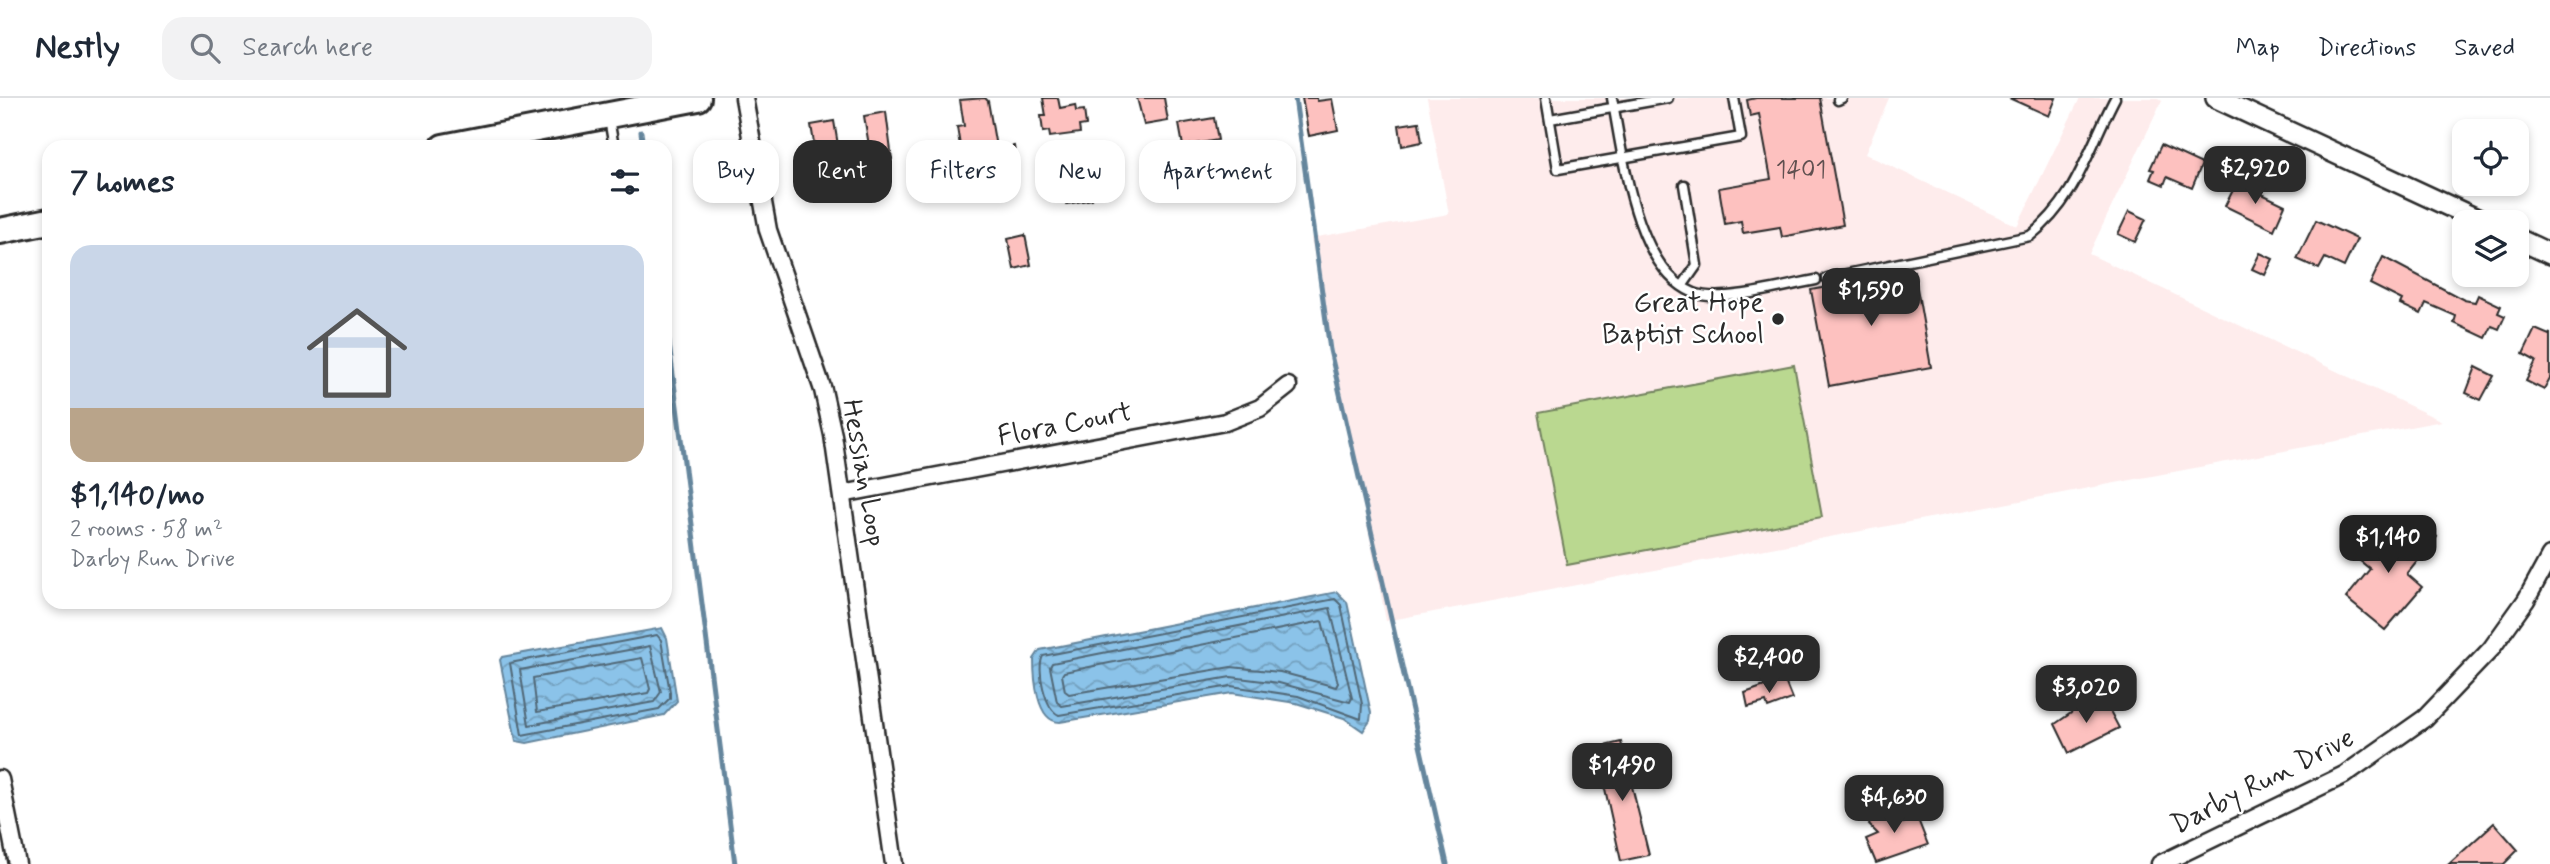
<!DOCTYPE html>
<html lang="en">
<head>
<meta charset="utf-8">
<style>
  :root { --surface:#fff; --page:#f2f2f3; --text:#1f2937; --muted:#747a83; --line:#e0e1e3; --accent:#2b2b2b }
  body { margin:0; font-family:Mynerve,sans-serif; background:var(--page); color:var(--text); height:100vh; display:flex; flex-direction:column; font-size:26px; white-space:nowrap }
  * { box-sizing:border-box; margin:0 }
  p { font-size:23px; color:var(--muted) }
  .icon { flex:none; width:38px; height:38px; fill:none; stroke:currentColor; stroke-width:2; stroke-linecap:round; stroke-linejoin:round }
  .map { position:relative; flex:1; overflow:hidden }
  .details { position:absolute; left:42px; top:42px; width:630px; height:469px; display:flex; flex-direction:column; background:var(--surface); border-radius:21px; box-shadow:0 4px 10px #0003 }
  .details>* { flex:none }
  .hud { position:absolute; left:693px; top:42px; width:665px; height:63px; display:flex; gap:14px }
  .fabs { position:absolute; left:2452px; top:21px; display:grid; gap:14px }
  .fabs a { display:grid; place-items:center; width:77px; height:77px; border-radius:14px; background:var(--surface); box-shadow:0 4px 10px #0003; font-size:35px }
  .price { position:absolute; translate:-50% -60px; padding:0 16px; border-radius:14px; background:var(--accent); color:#fff; font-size:23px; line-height:46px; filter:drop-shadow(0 2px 4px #0008) }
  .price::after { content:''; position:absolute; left:50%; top:42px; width:21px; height:16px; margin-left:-10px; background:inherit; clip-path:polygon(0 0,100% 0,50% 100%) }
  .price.on { background:#222; color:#fff }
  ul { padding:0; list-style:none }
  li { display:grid; align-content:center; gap:14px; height:371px; padding:0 28px }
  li+li { border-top:2px solid var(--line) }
  li span { display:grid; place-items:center; height:217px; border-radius:21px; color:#555 }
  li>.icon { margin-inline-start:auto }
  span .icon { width:126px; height:126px; fill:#fffc; stroke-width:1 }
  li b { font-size:30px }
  h2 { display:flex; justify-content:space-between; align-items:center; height:84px; padding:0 28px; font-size:30px }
  .pill { padding:0 24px; border-radius:21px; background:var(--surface); box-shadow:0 4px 10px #0003; font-size:24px; line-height:63px }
  .pill.on { background:var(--accent); color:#fff }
  header { display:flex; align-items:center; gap:42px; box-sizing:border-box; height:98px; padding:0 35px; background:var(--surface); border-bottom:2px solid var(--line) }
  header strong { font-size:33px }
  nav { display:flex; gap:38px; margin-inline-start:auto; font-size:24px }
  .search { width:490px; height:63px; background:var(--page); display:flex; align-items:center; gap:18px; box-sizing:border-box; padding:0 24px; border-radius:21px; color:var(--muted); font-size:26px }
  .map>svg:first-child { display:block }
  .built { fill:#feecec }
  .pitch { fill:#bad890; stroke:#72825e; stroke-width:2 }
  .water { fill:url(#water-waves); stroke:#65869d; stroke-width:2 }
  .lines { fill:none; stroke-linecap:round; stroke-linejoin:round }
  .shore { stroke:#516877; stroke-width:2 }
  .stream { stroke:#65869d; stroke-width:5 }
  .building { fill:#fdc1bf; stroke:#2b2b2b; stroke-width:2 }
  .service-casing { stroke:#2b2b2b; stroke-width:13 }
  .minor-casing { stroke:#2b2b2b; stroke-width:21 }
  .tertiary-casing { stroke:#2b2b2b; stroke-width:24 }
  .primary-casing { stroke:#2b2b2b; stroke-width:30 }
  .service { stroke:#fff; stroke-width:8 }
  .minor { stroke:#fff; stroke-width:16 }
  .tertiary { stroke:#fff; stroke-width:19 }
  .primary { stroke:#fff; stroke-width:24 }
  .poi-dot { fill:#2b2b2b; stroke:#fff; stroke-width:2.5 }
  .labels { text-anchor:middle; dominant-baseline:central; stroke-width:5; stroke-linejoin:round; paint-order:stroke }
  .number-label { font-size:24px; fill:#605050 }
  .poi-label { font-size:28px; fill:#2b2b2b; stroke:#fff; text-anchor:end }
  .street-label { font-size:28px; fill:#2b2b2b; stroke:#fff }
</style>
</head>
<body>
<header>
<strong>Nestly</strong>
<div class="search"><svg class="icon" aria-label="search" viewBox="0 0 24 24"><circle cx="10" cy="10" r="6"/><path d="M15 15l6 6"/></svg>Search here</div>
<nav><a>Map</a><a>Directions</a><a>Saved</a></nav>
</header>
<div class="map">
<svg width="2550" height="766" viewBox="0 0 2550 766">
  <defs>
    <pattern id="water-waves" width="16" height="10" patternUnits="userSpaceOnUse" patternTransform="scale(1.75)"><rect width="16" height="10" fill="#8bc3e9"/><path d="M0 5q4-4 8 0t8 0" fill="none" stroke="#729fbd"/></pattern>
  </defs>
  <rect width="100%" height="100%" fill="#fff"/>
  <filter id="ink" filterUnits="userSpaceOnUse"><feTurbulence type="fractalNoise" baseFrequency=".0143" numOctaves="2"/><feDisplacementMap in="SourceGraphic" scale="14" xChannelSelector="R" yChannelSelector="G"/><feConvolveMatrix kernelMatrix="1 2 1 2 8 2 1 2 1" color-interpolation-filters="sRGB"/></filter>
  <g filter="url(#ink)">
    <polygon class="built" points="1427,0 1889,0 1865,56 2017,128 2080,0 2158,0 2162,3 2089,156 2442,323 1386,523 1311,140 1449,116"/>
    <polygon class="pitch" points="1794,267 1822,419 1567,467 1538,315"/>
    <g class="water">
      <path d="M 1337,494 L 1347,504 L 1371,615 L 1370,623 L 1363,633 L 1344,620 L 1296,605 L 1232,595 L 1060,624 C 1036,624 1034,578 1034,561 L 1040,552 Z"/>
      <polygon points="662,530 667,540 677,603 664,617 527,645 516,643 500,562 502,559"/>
    </g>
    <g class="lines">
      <g class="shore">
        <path d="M 1335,501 L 1341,507 L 1362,606 L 1361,621 L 1298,598 L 1231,588 L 1059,617 C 1045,611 1036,571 1043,558 Z"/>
        <polygon points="1330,510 1352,600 1350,604 1279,585 1231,579 1062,608 1057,604 1050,569 1052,565"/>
        <polygon points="1322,523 1338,585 1336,589 1280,574 1231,569 1069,596 1065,593 1062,577 1064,574"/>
        <polygon points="657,537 661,542 670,594 670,600 659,611 522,637 510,565"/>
        <polygon points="650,548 661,594 654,604 529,627 520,572"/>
        <polygon points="642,560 650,591 648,595 537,614 533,580"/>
      </g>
      <g class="stream">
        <polyline points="1295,0 1330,252 1447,766"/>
        <polyline points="641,34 643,49"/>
        <polyline points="665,214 735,766"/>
      </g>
    </g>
    <g class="building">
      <polygon points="985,0 988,3 996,49 970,53 960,48 957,29 964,28 960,2"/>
      <polygon points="1043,0 1058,0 1060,10 1075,7 1076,13 1084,12 1086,27 1079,28 1080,35 1050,39 1049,33 1043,34 1041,18 1046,18"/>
      <polygon points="1137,0 1164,0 1168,23 1144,27"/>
      <polygon points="1302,0 1317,0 1317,3 1332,1 1338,32 1309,38"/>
      <polygon points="1756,0 1820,0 1843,127 1782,139 1780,129 1743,135 1741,123 1725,126 1719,90 1771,81 1759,16 1750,18 1747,2"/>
      <polygon points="2009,0 2056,0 2049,18"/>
      <polygon points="886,14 892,61 872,65 864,18"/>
      <polygon points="1214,20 1218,42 1183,48 1179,26"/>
      <polygon points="834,23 841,65 818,69 811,27"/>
      <polygon points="1419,24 1422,44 1402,48 1399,27"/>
      <polygon points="2161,47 2202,66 2192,90 2167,79 2164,87 2150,81 2154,72 2150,71"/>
      <polygon points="1014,48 1017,70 995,73 991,52"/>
      <polygon points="1085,67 1092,101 1067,106 1061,72"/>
      <polygon points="2237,84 2285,107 2274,132 2225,108"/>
      <polygon points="2129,113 2146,121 2135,144 2118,136"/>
      <polygon points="2316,122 2357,141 2344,169 2325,160 2319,171 2297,161"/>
      <polygon points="1025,137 1031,167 1014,171 1008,141"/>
      <polygon points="2260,155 2273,161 2265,177 2252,171"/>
      <polygon points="2383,159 2464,202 2475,204 2478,197 2501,208 2498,215 2505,218 2499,231 2492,228 2486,240 2454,225 2456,218 2426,205 2421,216 2400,206 2402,202 2370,186"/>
      <polygon points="1914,173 1931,269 1829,288 1811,192"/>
      <polygon points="2535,231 2549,237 2550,235 2550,281 2544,292 2526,283 2536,263 2523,256"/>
      <polygon points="2476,269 2494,278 2481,302 2466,295"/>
      <polygon points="2420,425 2437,439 2407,476 2422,489 2385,532 2346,500 2370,471 2343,449 2356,433 2385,458 2404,435 2413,434"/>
      <polygon points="1784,581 1792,601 1768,610 1766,604 1748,609 1745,595"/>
      <polygon points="2091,601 2108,609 2119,630 2069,655 2055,626 2071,615 2073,610"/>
      <polygon points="1621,644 1649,757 1621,763 1596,650"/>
      <polygon points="1884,707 1897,712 1903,725 1917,719 1928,747 1876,765 1866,741 1878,736 1869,727 1876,710"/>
      <polygon points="2494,725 2518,752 2504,766 2449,766"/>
    </g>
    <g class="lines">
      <g class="service-casing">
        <g id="service">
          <polyline points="1546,0 1558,71 1741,39 1734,0"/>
          <path d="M 1612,0 C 1623,56 1634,170 1694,195 C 1721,206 1787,187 1816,182"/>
          <polyline points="1838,2 1842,0"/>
          <polyline points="609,21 614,49"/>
          <polyline points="1550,21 1668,0"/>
          <path d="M 1827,180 L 2030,138 C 2077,101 2088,51 2115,0"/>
          <polyline points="1683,187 1697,167 1684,87"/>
        </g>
      </g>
      <g class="minor-casing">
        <g id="minor">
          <polyline points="744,0 768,132 823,292 833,337 894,766"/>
          <polyline points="842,396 1225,324 1260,310 1288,288"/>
          <polyline points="0,681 17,766"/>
          <polyline points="2160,766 2344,677 2425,620 2491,551 2526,502 2550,458"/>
        </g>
      </g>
      <g class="tertiary-casing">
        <g id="tertiary">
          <polyline points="2216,0 2483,124"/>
          <polyline points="2516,140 2550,156"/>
        </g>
      </g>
      <g class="primary-casing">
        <g id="primary">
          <polyline points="443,49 698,0"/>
          <polyline points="0,133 49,123"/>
        </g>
      </g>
      <use href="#service" class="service"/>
      <use href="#minor" class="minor"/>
      <use href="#tertiary" class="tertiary"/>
      <use href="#primary" class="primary"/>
    </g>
  </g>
  <circle class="poi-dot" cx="1778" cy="221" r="7"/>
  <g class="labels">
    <g class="number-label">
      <text x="1801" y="72">1401</text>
    </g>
    <g class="poi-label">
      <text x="1764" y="205">Great Hope<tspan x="1764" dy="32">Baptist School</tspan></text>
    </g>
    <g class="street-label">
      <text transform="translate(1065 327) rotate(-11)">Flora Court</text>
      <text transform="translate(863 375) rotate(80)">Hessian Loop</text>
      <text transform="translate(2263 684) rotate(-27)">Darby Run Drive</text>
    </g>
  </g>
</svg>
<div class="fabs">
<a><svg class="icon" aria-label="locate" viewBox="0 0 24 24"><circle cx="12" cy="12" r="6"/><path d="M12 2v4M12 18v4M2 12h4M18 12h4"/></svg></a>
<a><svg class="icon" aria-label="layers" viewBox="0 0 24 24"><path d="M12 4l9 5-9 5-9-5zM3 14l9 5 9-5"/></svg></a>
</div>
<b class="price" style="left:2255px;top:108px">$2,920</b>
<b class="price" style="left:1871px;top:230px">$1,590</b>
<b class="price on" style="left:2388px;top:477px">$1,140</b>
<b class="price" style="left:1769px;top:597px">$2,400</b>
<b class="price" style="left:2086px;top:627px">$3,020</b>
<b class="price" style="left:1622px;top:705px">$1,490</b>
<b class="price" style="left:1894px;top:737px">$4,630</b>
<div class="hud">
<a class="pill">Buy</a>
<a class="pill on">Rent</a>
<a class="pill">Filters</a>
<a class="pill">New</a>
<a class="pill">Apartment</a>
</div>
<section class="details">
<h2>7 homes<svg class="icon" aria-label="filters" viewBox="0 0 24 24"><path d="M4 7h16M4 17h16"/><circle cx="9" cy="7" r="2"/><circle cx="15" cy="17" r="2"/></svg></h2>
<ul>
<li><span style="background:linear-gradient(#c9d6e8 75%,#b9a48a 0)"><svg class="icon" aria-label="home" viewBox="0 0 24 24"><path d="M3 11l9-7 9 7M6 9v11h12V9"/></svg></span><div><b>$1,140/mo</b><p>2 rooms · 58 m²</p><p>Darby Run Drive</p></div></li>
</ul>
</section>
</div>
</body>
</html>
